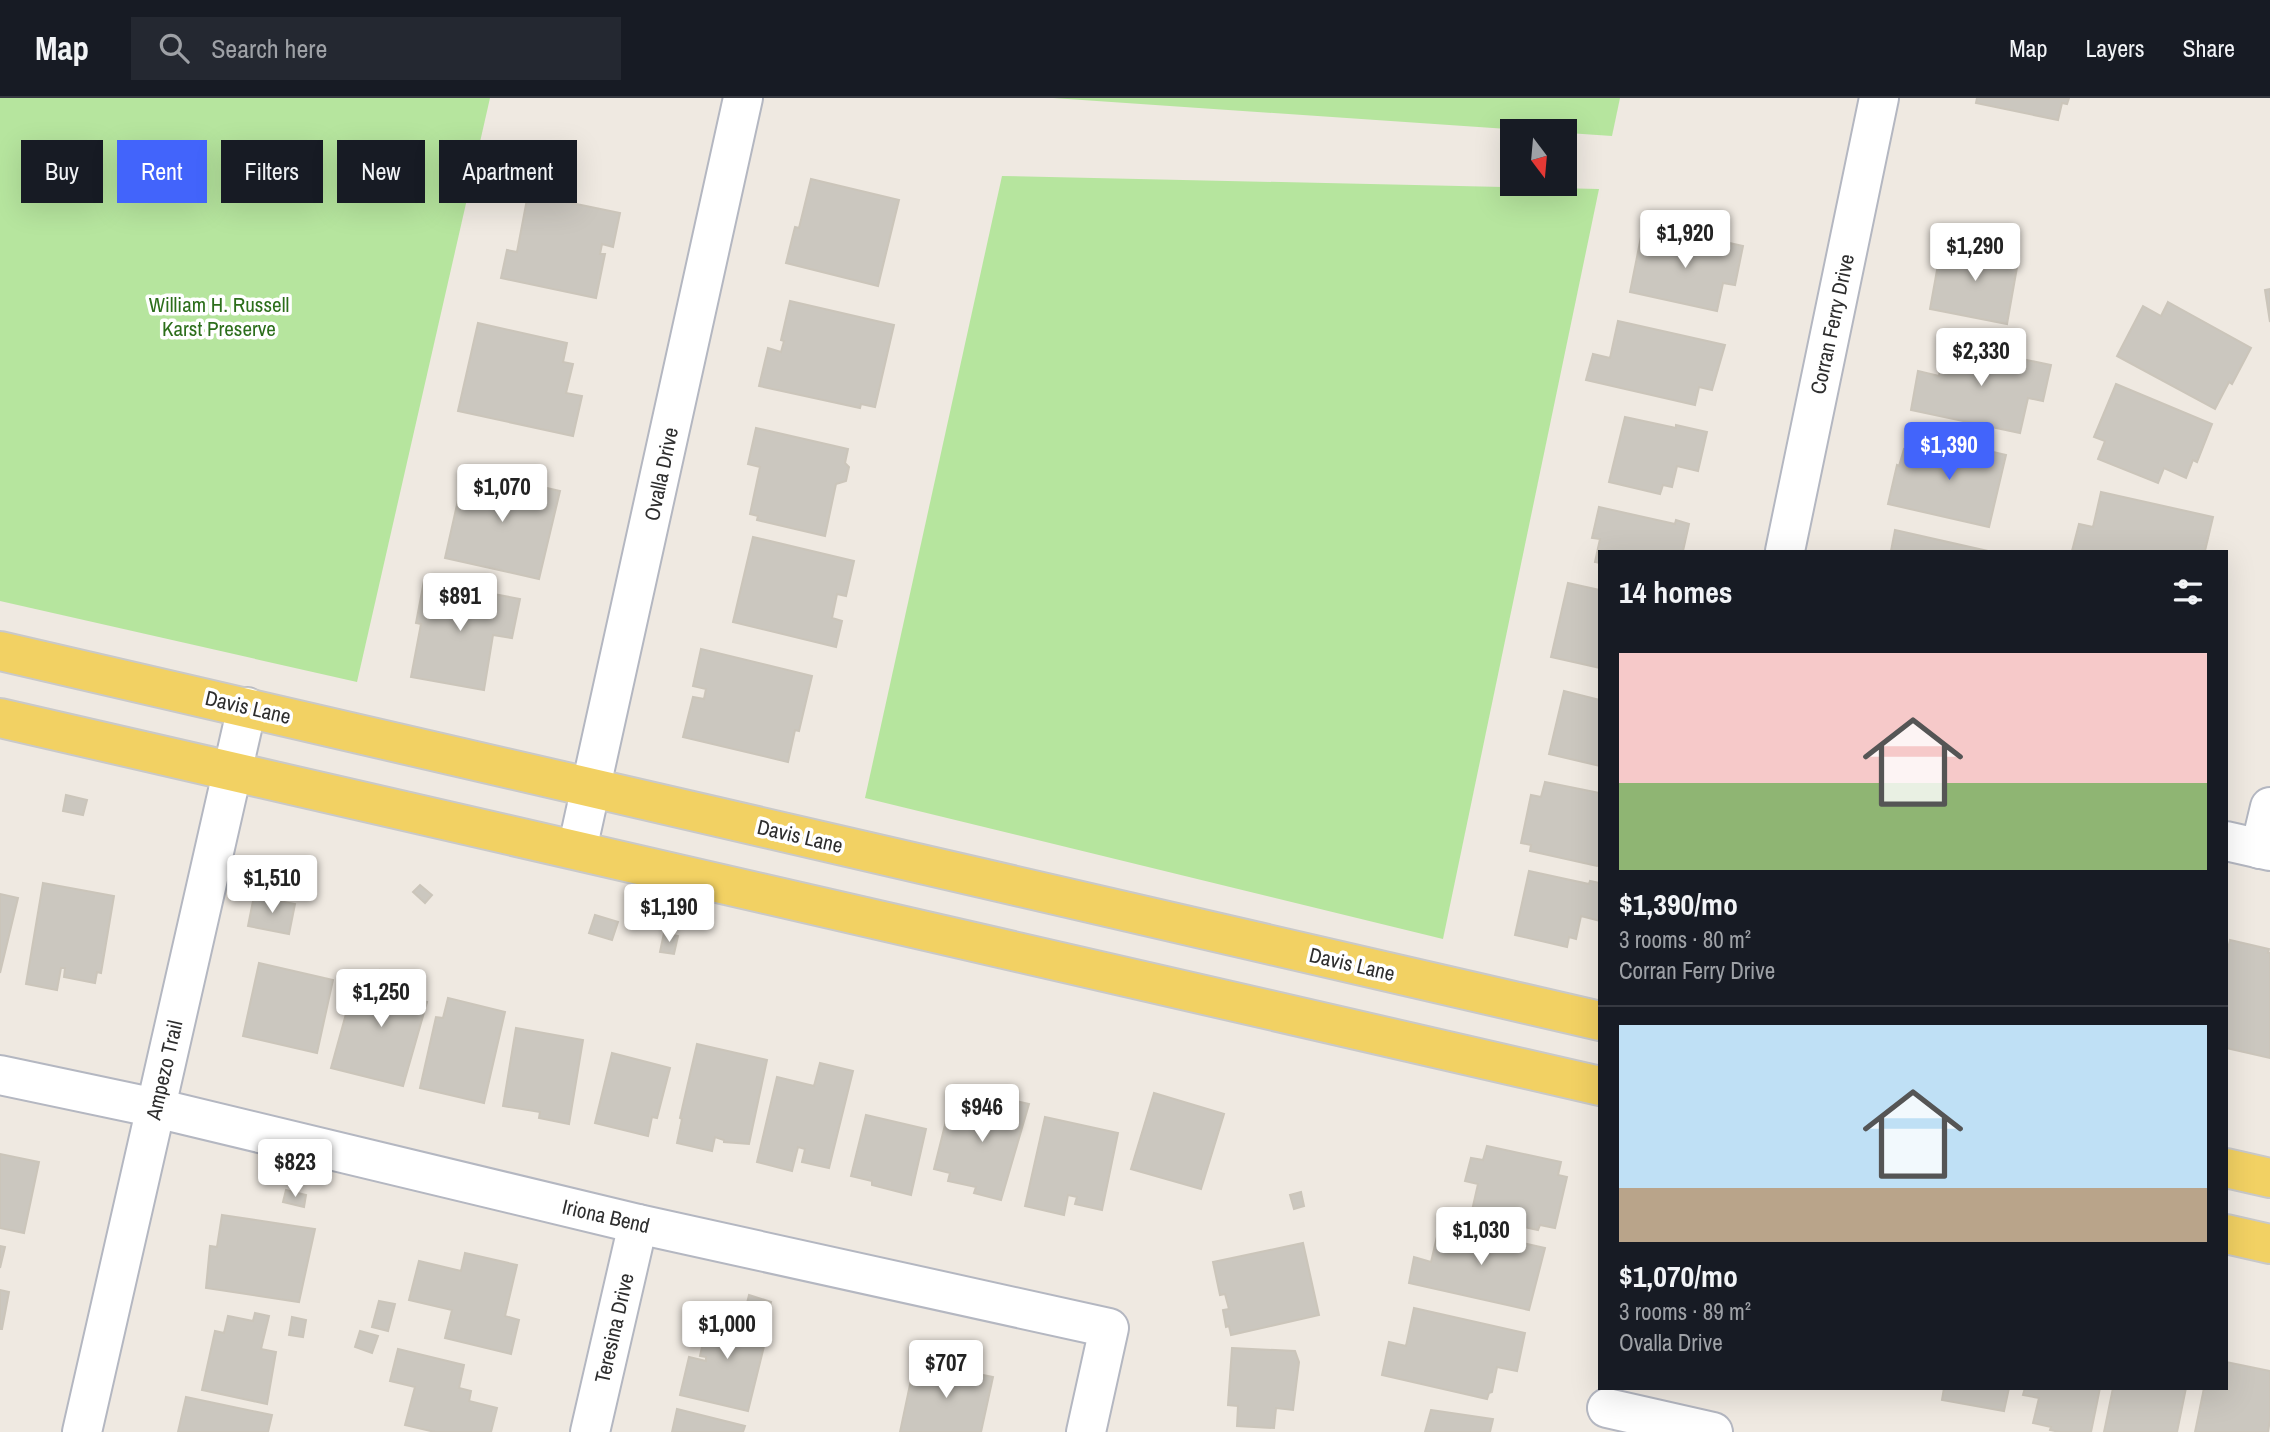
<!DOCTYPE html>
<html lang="en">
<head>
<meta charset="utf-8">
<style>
  :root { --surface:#171b24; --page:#242831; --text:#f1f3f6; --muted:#9ea1a6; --line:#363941; --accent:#4264fb }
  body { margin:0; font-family:"Archivo Narrow",sans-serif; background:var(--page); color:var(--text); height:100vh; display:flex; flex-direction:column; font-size:26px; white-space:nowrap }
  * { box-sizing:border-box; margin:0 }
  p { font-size:23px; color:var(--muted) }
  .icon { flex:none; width:38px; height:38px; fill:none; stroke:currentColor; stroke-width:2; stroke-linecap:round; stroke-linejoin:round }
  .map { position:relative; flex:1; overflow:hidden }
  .drawer { position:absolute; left:1598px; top:452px; width:630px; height:840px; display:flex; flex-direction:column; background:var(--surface); border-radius:0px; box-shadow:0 7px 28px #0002 }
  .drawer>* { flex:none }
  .hud { position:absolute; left:21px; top:42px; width:665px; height:63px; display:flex; gap:14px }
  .needle { width:46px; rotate:164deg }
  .buttons { position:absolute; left:1500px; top:21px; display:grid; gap:14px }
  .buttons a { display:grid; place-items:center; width:77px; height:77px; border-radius:0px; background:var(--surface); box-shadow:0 7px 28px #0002; font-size:35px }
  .price { position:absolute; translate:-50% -60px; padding:0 16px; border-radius:7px; background:#fff; color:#222; font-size:23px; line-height:46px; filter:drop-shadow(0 2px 4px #0008) }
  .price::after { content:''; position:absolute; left:50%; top:42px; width:21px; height:16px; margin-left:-10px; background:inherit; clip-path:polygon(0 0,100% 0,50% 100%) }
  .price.current { background:var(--accent); color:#fff }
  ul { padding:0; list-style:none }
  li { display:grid; align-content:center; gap:14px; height:371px; padding:0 21px }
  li+li { border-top:2px solid var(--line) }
  li span { display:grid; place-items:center; height:217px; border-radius:0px; color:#555 }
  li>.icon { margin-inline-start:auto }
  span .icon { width:126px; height:126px; fill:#fffc; stroke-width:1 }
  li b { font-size:30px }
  h2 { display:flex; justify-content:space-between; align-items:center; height:84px; padding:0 21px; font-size:30px }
  .chip { padding:0 24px; border-radius:0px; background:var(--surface); box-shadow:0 7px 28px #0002; font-size:24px; line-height:63px }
  .chip.current { background:var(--accent); color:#fff }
  header { display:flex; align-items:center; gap:42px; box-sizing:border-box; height:98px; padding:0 35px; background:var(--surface); border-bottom:2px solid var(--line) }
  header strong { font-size:33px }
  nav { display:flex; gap:38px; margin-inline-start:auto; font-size:24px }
  .search { width:490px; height:63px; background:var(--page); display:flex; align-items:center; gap:18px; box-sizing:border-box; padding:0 24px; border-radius:0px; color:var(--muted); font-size:26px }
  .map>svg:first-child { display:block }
  .green { fill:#b6e59e }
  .building { fill:#cbc7bf; stroke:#cbc5ba; stroke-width:2 }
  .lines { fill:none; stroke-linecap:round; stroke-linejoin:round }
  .minor-casing { stroke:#b4b7c1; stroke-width:42 }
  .major-casing { stroke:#c9c9c9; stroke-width:42 }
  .minor { stroke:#fff; stroke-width:38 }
  .major { stroke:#f2d163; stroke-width:38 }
  .labels { text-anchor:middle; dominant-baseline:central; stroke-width:7; stroke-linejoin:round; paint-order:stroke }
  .park-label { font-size:21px; fill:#2c6e1b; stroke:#fff }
  .street-label { font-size:21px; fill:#2e2e2e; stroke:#fff }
</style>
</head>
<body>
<header>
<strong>Map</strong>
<div class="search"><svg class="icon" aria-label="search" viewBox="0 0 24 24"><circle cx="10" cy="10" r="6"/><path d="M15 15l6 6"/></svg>Search here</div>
<nav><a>Map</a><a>Layers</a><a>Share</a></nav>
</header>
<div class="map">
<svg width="2270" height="1334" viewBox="0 0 2270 1334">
  <rect width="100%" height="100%" fill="#efe9e1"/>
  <g class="green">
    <polygon points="0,0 490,0 357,584 0,503"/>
    <polygon points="1053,0 1620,0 1612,38"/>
    <polygon points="1002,78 1599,91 1443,841 865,700"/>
  </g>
  <g class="building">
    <polygon points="1977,0 2069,0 2067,6 2062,5 2058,22 1976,5"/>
    <polygon points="811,81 899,102 878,188 786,165 795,129 799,130"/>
    <polygon points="528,96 620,115 613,149 602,146 600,156 605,156 596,200 501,180 507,152 517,154"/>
    <polygon points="1642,134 1714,149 1716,142 1743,148 1735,187 1723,185 1717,213 1630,194"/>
    <polygon points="1950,145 2019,158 2007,226 1930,211 1939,161 1946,163"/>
    <polygon points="2270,191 2270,224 2265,192"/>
    <polygon points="790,203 894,227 875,309 861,306 860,310 759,288 768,250 781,254 784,243 781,242"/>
    <polygon points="2168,204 2251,250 2232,286 2229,284 2215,311 2117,258 2143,208 2161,218"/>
    <polygon points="1618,223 1725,247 1712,292 1699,289 1695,307 1586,282 1593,256 1610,260"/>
    <polygon points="478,225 567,245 563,264 573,266 566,295 582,298 573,338 458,313"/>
    <polygon points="1948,246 2051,267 2043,303 2028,300 2020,335 1911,312 1918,273 1939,278 1943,255 1947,252"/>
    <polygon points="2116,286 2212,326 2197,364 2193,362 2186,380 2164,370 2158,385 2098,361 2105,343 2094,339"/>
    <polygon points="1625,319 1676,330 1676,327 1707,334 1698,373 1677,368 1672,389 1663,387 1660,396 1609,384"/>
    <polygon points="756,330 848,351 845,365 849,369 846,383 836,386 825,438 757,422 758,418 750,416 760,369 748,366"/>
    <polygon points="1934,340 2006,357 1989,429 1888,406 1897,367 1899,368 1904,351 1929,357"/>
    <polygon points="465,371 560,393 539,481 445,460"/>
    <polygon points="2101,394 2213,419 2205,453 2072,453 2079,426 2093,429"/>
    <polygon points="1599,409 1675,426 1676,422 1689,426 1683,453 1600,453 1600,465 1595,464 1600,441 1592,440"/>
    <polygon points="1895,432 1988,453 1891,453"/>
    <polygon points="753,439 854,463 846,498 837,496 832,520 842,523 836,549 733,524"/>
    <polygon points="424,483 520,501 512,540 493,537 484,592 411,579 421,526 416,525"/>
    <polygon points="1568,485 1600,492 1600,570 1551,559"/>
    <polygon points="701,551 812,578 799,633 795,632 788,664 683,639 693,599 704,601 706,591 693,588"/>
    <polygon points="1564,593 1600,602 1600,668 1549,656"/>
    <polygon points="1545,684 1600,695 1600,766 1597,768 1530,753 1531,747 1521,745 1531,697 1541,699"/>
    <polygon points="66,697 87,702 83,717 63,713"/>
    <polygon points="1529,773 1589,786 1590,783 1600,785 1600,823 1581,818 1576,841 1569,839 1567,849 1515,837"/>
    <polygon points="43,785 114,798 101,875 97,874 95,885 64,879 65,870 61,870 57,892 26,886"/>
    <polygon points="420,787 432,797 425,805 413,794"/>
    <polygon points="0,796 18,800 0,875"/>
    <polygon points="254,798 295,806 289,836 248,828"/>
    <polygon points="595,817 618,824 612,842 589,835"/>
    <polygon points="664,835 678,838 674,856 660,854"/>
    <polygon points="2230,842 2269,851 2268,855 2270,855 2270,960 2226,950 2226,860"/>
    <polygon points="259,865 333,882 317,955 243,938"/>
    <polygon points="380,872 424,885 419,902 427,904 403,988 331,970 354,887 374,893"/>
    <polygon points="448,900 505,914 484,1005 420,990 436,919 443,920"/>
    <polygon points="516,930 583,942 569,1026 539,1020 540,1014 503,1008"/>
    <polygon points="697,946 767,962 749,1046 724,1044 724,1042 715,1039 712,1053 677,1045 682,1021 680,1020"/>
    <polygon points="612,955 670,970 657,1020 652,1019 648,1038 595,1025"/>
    <polygon points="820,965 853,973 829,1070 802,1064 805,1051 798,1049 792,1073 757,1064 777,979 814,988"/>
    <polygon points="1154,995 1224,1016 1201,1091 1131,1071"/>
    <polygon points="985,996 1029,1006 1001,1102 974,1095 976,1089 948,1083 950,1075 934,1071 950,1007 980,1014"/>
    <polygon points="866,1017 926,1031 911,1097 872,1087 872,1083 851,1078"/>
    <polygon points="1045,1019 1118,1035 1102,1112 1075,1106 1077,1099 1068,1097 1064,1117 1025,1108"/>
    <polygon points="1487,1048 1561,1064 1558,1077 1567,1079 1555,1130 1540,1127 1538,1132 1471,1117 1478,1086 1465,1083 1471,1060 1483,1062"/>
    <polygon points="0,1056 39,1064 24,1135 0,1130"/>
    <polygon points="286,1092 306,1097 304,1109 283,1104"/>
    <polygon points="1301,1094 1304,1108 1294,1111 1290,1097"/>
    <polygon points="222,1117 315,1131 299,1204 206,1190 210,1148 217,1149"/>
    <polygon points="1440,1126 1545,1150 1529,1212 1409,1185 1414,1159 1431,1164"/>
    <polygon points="1303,1145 1319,1217 1231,1237 1229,1228 1226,1229 1223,1212 1229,1211 1225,1196 1220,1197 1213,1164"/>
    <polygon points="0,1148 5,1149 0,1170"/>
    <polygon points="465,1155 517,1167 505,1218 519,1222 511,1256 445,1240 452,1212 409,1202 419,1163 461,1173"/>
    <polygon points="0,1192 9,1194 2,1231 0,1231"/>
    <polygon points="749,1197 771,1204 767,1219 745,1213"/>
    <polygon points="379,1203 395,1206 388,1233 372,1229"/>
    <polygon points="711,1210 770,1224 748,1313 680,1297 689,1259 706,1263 706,1259 700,1258"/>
    <polygon points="1414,1210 1525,1235 1517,1273 1497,1269 1492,1294 1489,1295 1487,1301 1382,1277 1389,1244 1406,1248"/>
    <polygon points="255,1215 269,1218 261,1251 276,1254 267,1306 202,1292 215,1233 224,1235 228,1218 253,1223"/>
    <polygon points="292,1219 306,1222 303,1239 289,1237"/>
    <polygon points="360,1233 378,1238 372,1255 355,1249"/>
    <polygon points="1232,1250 1295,1253 1299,1264 1293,1312 1276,1310 1274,1330 1237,1328 1238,1308 1228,1307"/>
    <polygon points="398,1251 464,1267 459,1290 471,1293 469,1303 497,1310 491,1334 435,1334 405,1327 415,1289 390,1283"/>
    <polygon points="915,1263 993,1279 981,1334 900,1334"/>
    <polygon points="2226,1264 2270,1273 2270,1322 2268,1334 2195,1334 2204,1290 2226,1290"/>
    <polygon points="1944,1290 2009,1290 2004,1313 1942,1302"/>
    <polygon points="2025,1290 2100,1290 2091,1334 2060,1334 2050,1332 2051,1329 2033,1325 2039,1300 2023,1297"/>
    <polygon points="2113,1290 2186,1290 2177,1334 2104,1334"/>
    <polygon points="186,1299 272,1317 268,1334 178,1334"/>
    <polygon points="677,1311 745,1328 743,1334 672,1334"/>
    <polygon points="1431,1312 1493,1321 1490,1334 1425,1334"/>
  </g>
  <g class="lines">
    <g class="minor-casing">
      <g id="minor">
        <polyline points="1785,453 1879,0"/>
        <polyline points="2226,743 2270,753"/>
        <polyline points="2260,751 2270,709"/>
        <polyline points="577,752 743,0"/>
        <polyline points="0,977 156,1010 638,1126 1109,1230 1086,1334"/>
        <polyline points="1607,1310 1713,1334"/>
        <polyline points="82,1334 247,609"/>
        <polyline points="590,1334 638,1126"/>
      </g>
    </g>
    <g class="major-casing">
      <g id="major">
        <polyline points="0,553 1600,923"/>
        <polyline points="0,620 1600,988"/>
        <polyline points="2226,1070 2270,1080"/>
        <polyline points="2226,1136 2270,1146"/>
      </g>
    </g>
    <use href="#minor" class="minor"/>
    <use href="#major" class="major"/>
  </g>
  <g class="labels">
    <g class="park-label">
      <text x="219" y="206">William H. Russell<tspan x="219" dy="24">Karst Preserve</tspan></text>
    </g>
    <g class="street-label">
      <text transform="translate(1832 226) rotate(-78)">Corran Ferry Drive</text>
      <text transform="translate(661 376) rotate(-78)">Ovalla Drive</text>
      <text transform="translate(248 609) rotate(13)">Davis Lane</text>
      <text transform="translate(800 738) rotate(13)">Davis Lane</text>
      <text transform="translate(1352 866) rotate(13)">Davis Lane</text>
      <text transform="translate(164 972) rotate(-77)">Ampezo Trail</text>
      <text transform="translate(606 1118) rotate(13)">Iriona Bend</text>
      <text transform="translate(614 1230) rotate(-77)">Teresina Drive</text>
    </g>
  </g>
</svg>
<div class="buttons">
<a><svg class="needle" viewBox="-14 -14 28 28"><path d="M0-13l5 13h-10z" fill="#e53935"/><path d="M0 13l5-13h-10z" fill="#9ea1a6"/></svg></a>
</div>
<b class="price" style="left:1685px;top:172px">$1,920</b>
<b class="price" style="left:1975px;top:185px">$1,290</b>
<b class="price" style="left:1981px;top:290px">$2,330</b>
<b class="price current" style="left:1949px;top:384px">$1,390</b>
<b class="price" style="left:502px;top:426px">$1,070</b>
<b class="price" style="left:460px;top:535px">$891</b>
<b class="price" style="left:272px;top:817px">$1,510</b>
<b class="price" style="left:669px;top:846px">$1,190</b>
<b class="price" style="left:381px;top:931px">$1,250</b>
<b class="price" style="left:982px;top:1046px">$946</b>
<b class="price" style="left:295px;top:1101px">$823</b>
<b class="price" style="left:1481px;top:1169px">$1,030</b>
<b class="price" style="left:727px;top:1263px">$1,000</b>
<b class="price" style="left:946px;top:1302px">$707</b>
<div class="hud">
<a class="chip">Buy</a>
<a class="chip current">Rent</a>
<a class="chip">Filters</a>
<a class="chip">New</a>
<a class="chip">Apartment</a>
</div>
<section class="drawer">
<h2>14 homes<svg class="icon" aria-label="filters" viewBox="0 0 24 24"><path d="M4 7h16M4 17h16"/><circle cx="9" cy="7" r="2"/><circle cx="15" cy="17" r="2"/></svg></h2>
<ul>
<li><span style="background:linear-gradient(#f6c9c9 60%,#8fb573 0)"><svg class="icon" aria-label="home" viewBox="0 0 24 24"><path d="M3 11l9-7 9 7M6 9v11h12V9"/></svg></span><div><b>$1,390/mo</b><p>3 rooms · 80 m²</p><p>Corran Ferry Drive</p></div></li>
<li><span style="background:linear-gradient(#bfe0f5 75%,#b9a48a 0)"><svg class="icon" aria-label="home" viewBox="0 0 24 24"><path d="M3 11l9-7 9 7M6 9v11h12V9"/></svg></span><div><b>$1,070/mo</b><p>3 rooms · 89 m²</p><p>Ovalla Drive</p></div></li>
</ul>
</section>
</div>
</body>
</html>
